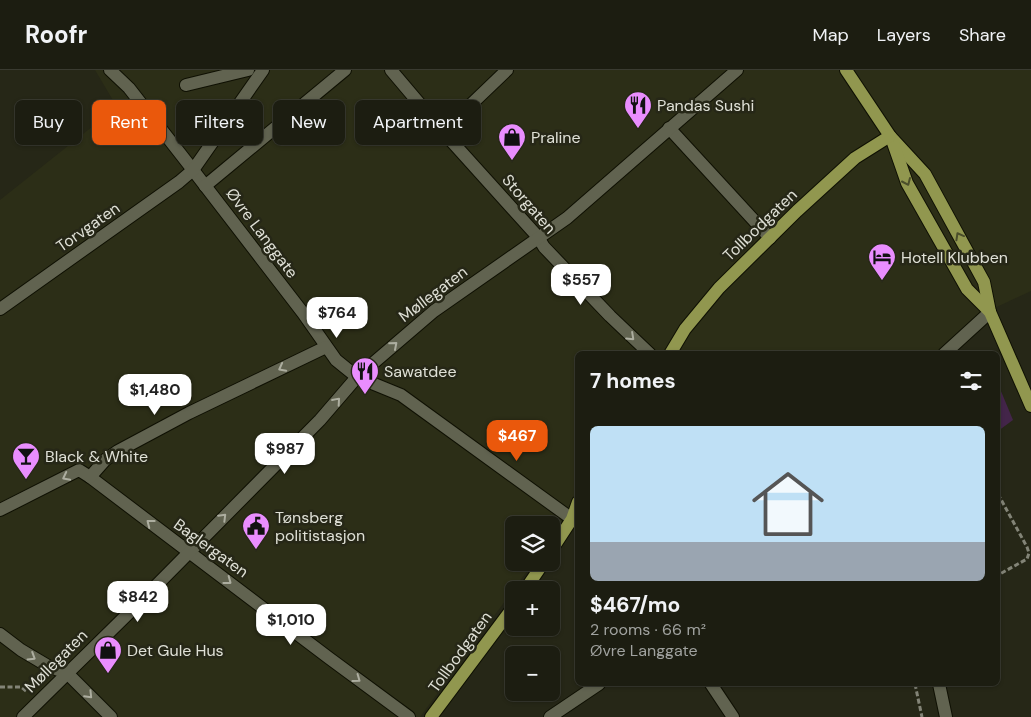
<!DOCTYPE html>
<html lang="en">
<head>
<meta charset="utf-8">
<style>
  :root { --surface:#1c1d11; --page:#292a1f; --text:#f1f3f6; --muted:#a0a29f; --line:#3a3b31; --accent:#ea580c }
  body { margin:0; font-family:"DM Sans",sans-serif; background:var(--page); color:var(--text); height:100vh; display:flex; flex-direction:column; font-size:19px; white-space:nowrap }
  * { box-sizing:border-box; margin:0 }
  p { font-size:16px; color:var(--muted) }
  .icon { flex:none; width:28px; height:28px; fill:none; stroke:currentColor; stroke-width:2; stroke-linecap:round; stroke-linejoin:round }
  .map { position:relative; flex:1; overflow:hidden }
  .details { position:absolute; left:575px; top:281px; width:425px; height:335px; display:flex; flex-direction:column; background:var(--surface); border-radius:8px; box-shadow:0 1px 4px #0004,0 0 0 1px var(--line) }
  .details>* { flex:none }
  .hud { position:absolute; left:15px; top:30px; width:475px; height:45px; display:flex; gap:10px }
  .buttons { position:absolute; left:505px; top:446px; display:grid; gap:10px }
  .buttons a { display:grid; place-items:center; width:55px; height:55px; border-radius:8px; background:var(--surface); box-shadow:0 1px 4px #0004,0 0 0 1px var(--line); font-size:25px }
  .price { position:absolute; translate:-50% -42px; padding:0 11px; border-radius:10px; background:#fff; color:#222; font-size:16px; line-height:32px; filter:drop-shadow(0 1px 2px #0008) }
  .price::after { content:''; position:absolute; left:50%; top:30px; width:15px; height:11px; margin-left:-8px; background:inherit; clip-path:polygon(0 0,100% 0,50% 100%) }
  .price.selected { background:var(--accent); color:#fff }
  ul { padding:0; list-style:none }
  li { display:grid; align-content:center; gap:10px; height:265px; padding:0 15px }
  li+li { border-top:1px solid var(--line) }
  li span { display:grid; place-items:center; height:155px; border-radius:8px; color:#555 }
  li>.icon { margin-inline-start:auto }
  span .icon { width:90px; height:90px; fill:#fffc; stroke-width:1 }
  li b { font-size:21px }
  h2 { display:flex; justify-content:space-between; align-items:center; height:60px; padding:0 15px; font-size:21px }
  .tag { padding:0 18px; border-radius:8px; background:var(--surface); box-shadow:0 1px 4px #0004,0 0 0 1px var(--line); font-size:18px; line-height:45px }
  .tag.selected { background:var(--accent); color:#fff }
  header { display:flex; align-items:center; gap:30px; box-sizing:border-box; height:70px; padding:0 25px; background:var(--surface); border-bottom:1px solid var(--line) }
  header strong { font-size:24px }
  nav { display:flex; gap:28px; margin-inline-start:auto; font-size:18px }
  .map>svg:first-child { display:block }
  .built { fill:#2c2e17 }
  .green { fill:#432549 }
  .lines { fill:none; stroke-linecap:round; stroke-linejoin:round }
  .minor-casing { stroke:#0f1003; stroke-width:14 }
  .major-casing { stroke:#0f1003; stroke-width:14 }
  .path { stroke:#838477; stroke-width:3; stroke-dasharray:5 2.5; stroke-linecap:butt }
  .minor { stroke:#616350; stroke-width:12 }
  .major { stroke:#91974f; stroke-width:12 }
  .oneway { stroke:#4b4e2b }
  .oneway2 { stroke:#adaea0 }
  .labels { text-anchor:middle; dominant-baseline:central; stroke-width:5; stroke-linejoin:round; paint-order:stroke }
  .poi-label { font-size:16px; fill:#dfe0d6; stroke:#262717; text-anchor:start }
  .street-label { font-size:16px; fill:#dfe0d6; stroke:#262717 }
</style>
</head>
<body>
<header>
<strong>Roofr</strong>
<nav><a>Map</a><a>Layers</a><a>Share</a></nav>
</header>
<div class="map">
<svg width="1031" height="647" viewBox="0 0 1031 647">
  <rect width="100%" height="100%" fill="#262717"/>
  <polygon class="built" points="95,0 1031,0 1031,221 986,242 946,284 578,284 577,456 566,448 551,467 551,455 514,455 514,492 533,493 420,647 0,647 0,130 117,37"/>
  <polygon class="green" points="998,314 1013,350 998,361"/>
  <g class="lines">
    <g class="minor-casing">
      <g id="minor">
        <polyline points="110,0 129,18 193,100 303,243 336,290 357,307 401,325 572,449"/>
        <polyline points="391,0 446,65 538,167 544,177 610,246 650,284"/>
        <polyline points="186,15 248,0"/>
        <polyline points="669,58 770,168"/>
        <polyline points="446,65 459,46 507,0"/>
        <polyline points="205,116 345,0"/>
        <polyline points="0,239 179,112 193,100 263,0"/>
        <polyline points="944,284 990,242"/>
        <polyline points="90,407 329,588 409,647"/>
        <polyline points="0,440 79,400 90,407 105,390 118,381 189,343 326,277"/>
        <polyline points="0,564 21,580 48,596 67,603 111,647"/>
        <polyline points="711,614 733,647"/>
        <polyline points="939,614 946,647"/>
        <polyline points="23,647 141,531 320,350 357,307 434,241 567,148 737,0"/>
        <polyline points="550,647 599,614"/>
      </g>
    </g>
    <g class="major-casing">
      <g id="major">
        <polyline points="846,0 890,66 925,104 984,212 990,242 1031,336"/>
        <polyline points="892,70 907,113 967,219 990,242"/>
        <polyline points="670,284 685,259 719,218 797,141 855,88 890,66"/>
        <polyline points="551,481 572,449 578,432"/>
        <polyline points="525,520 544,492"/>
        <polyline points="431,647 514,536"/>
      </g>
    </g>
    <g class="path">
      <polyline points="998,424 1027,477 1029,483 1027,489 998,505"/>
      <polyline points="915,614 922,647"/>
      <polyline points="0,617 21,617 26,621"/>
    </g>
    <use href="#minor" class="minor"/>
    <use href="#major" class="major"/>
  </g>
  <defs><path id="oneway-chevron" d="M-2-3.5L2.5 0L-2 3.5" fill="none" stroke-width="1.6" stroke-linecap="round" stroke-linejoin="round" transform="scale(1.25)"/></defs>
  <g class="oneway">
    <use href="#oneway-chevron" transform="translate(907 112) rotate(66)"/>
    <use href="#oneway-chevron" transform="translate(959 166) rotate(-119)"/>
  </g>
  <g class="oneway2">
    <use href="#oneway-chevron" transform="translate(631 267) rotate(43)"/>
    <use href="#oneway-chevron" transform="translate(394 275) rotate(-41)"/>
    <use href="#oneway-chevron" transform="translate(282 298) rotate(152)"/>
    <use href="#oneway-chevron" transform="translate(337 331) rotate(-49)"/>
    <use href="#oneway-chevron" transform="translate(66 407) rotate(153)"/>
    <use href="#oneway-chevron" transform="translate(223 447) rotate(-45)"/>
    <use href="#oneway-chevron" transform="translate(150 453) rotate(-142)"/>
    <use href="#oneway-chevron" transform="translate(228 511) rotate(37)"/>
    <use href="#oneway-chevron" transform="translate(32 587) rotate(32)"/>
    <use href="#oneway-chevron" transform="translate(357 609) rotate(36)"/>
    <use href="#oneway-chevron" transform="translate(89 625) rotate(46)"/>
  </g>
  <defs>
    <g id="restaurant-pin" transform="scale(1.4375)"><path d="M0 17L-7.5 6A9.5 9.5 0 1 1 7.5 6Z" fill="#e98dfe" stroke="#262717"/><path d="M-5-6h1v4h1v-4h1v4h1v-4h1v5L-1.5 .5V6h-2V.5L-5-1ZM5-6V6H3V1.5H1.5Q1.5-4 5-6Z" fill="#111"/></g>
    <g id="shop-pin" transform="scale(1.4375)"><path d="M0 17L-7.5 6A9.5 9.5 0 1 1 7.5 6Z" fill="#e98dfe" stroke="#262717"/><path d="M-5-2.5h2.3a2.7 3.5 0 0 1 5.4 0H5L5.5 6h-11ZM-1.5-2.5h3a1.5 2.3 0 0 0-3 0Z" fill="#111"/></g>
    <g id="hotel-pin" transform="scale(1.4375)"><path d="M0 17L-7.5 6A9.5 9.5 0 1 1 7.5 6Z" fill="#e98dfe" stroke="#262717"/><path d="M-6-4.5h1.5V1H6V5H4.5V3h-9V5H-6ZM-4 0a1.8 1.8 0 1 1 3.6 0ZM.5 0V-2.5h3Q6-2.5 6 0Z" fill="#111"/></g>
    <g id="bar-pin" transform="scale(1.4375)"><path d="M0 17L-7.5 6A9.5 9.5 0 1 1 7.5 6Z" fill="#e98dfe" stroke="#262717"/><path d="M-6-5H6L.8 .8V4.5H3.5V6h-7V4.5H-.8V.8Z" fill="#111"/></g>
    <g id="civic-pin" transform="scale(1.4375)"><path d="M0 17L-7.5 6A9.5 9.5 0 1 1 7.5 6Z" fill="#e98dfe" stroke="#262717"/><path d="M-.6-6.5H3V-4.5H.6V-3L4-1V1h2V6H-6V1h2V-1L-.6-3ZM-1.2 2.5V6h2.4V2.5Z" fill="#111"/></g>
  </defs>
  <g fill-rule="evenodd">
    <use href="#restaurant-pin" x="638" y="35"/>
    <use href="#shop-pin" x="512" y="67"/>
    <use href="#hotel-pin" x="882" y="187"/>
    <use href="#restaurant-pin" x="365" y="301"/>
    <use href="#bar-pin" x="26" y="386"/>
    <use href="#civic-pin" x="256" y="456"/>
    <use href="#shop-pin" x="108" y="580"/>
  </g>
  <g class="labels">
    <g class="poi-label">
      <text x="657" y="35">Pandas Sushi</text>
      <text x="531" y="67">Praline</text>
      <text x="901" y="187">Hotell Klubben</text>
      <text x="384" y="301">Sawatdee</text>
      <text x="45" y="386">Black &amp; White</text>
      <text x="275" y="447">Tønsberg<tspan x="275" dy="18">politistasjon</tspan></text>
      <text x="127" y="580">Det Gule Hus</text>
    </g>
    <g class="street-label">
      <text transform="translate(529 134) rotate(49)">Storgaten</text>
      <text transform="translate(760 155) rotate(-44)">Tollbodgaten</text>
      <text transform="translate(88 157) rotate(-35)">Torvgaten</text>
      <text transform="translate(262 163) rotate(53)">Øvre Langgate</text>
      <text transform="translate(433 224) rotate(-37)">Møllegaten</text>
      <text transform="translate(211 478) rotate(36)">Baglergaten</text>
      <text transform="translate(460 582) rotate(-54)">Tollbodgaten</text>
      <text transform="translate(56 591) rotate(-45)">Møllegaten</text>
    </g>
  </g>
</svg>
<div class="buttons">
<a><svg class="icon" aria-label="layers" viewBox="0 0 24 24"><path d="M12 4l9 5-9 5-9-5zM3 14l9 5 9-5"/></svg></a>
<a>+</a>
<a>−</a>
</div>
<b class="price" style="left:581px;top:236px">$557</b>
<b class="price" style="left:337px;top:269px">$764</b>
<b class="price" style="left:155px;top:346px">$1,480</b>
<b class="price selected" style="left:517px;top:392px">$467</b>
<b class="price" style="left:285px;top:405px">$987</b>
<b class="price" style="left:138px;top:553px">$842</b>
<b class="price" style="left:291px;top:576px">$1,010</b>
<div class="hud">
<a class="tag">Buy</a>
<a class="tag selected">Rent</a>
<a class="tag">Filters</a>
<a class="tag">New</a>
<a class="tag">Apartment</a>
</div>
<section class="details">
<h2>7 homes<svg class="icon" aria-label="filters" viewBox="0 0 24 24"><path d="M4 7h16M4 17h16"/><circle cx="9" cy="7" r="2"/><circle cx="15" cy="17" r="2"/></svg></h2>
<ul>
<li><span style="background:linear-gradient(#bfe0f5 75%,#9aa5b1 0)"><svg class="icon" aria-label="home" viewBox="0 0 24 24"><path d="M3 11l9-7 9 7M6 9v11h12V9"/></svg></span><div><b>$467/mo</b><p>2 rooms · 66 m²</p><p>Øvre Langgate</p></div></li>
</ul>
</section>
</div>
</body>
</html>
